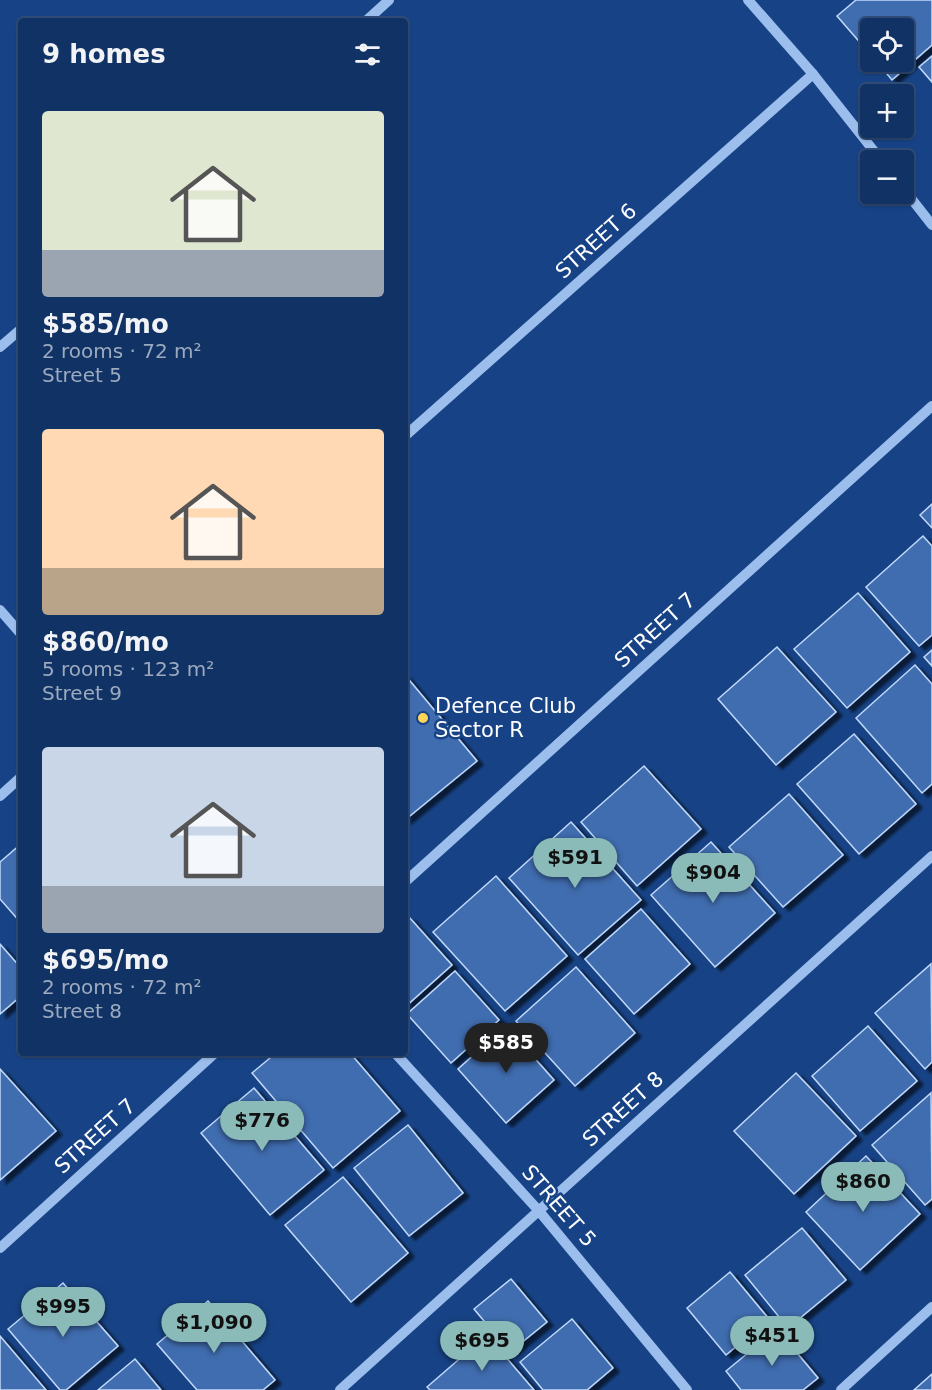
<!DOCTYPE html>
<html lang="en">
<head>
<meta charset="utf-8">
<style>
  :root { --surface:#113264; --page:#1a3a6a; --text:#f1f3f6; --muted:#9caabf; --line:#304d78; --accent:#8bbbb9 }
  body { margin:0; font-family:"DejaVu Sans",sans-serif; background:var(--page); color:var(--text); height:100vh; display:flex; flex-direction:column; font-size:22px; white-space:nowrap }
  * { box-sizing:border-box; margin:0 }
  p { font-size:20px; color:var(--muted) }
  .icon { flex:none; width:33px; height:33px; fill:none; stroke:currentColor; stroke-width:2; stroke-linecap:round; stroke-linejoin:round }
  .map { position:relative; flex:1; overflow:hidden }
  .sheet { position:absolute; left:18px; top:18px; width:390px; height:1038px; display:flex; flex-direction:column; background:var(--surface); border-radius:6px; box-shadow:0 2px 4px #0004,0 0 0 2px var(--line) }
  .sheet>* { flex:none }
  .tools { position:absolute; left:860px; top:18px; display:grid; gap:12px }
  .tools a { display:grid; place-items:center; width:54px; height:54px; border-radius:6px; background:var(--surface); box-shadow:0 2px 4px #0004,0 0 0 2px var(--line); font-size:30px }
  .price { position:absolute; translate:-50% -51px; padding:0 14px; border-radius:21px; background:var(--accent); color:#111; font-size:20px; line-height:39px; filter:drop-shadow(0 2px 3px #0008) }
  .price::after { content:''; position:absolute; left:50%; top:36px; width:18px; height:14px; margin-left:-9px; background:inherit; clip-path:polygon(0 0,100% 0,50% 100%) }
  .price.active { background:#222; color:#fff }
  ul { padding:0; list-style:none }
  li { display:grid; align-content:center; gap:12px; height:318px; padding:0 24px }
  li span { display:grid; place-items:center; height:186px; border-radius:6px; color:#555 }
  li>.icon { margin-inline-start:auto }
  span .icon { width:108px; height:108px; fill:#fffc; stroke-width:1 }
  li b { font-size:26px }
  h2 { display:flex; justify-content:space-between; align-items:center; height:72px; padding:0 24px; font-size:26px }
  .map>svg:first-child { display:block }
  .building { fill:#3f6db0; stroke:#c1d9fa; stroke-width:1.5; filter:url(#shadow) }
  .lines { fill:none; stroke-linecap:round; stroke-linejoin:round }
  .minor { stroke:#9cbeed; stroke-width:10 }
  .poi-dot { fill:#ffd558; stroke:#174386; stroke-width:2 }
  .labels { text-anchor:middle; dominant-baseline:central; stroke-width:5; stroke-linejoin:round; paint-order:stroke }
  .street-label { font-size:21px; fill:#fff; stroke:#174386 }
  .poi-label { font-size:21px; fill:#fff; stroke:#174386; text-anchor:start }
</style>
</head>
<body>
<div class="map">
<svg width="932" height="1390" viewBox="0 0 932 1390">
  <defs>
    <filter id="shadow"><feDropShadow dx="6" dy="4" stdDeviation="1.5" flood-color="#0009"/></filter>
  </defs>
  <rect width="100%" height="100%" fill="#174386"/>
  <g class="building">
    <polygon points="856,0 932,0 932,45 892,80 877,62 903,62 903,28 870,28 870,54 837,16"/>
    <polygon points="932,56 932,82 919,67"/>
    <polygon points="932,504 932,528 920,515"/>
    <polygon points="923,536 932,546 932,635 919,646 866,587"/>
    <polygon points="858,593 910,652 847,708 794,649"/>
    <polygon points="777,647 836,712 776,765 718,699"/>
    <polygon points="932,650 932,666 924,657"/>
    <polygon points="915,665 932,684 932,784 922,793 856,718"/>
    <polygon points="405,675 477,761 405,820"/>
    <polygon points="854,734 916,804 859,854 797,784"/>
    <polygon points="644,766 701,829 637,886 581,822"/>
    <polygon points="789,794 843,855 783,907 729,847"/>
    <polygon points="571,822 641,900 578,955 509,878"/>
    <polygon points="711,842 775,913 715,967 651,895"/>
    <polygon points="21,844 21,923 0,899 0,862"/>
    <polygon points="496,876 567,956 505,1011 433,932"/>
    <polygon points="641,909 690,964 634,1014 585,959"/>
    <polygon points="409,917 452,965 405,1007 405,920"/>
    <polygon points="0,944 21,968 21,996 0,1014"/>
    <polygon points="931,964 932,1062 925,1069 875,1013"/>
    <polygon points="576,967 635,1033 575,1086 516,1021"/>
    <polygon points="455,971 499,1020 451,1063 407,1014"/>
    <polygon points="506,1026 554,1080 506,1123 458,1069"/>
    <polygon points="868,1026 917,1081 860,1131 812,1076"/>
    <polygon points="276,1053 350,1053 400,1111 333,1168 252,1073"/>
    <polygon points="0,1069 56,1131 0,1180"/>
    <polygon points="796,1073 856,1136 794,1194 734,1131"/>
    <polygon points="254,1088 324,1170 270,1215 201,1133"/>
    <polygon points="931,1093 932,1199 925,1205 872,1145"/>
    <polygon points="408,1125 463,1193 409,1236 354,1168"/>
    <polygon points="866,1156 920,1214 860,1270 806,1212"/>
    <polygon points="343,1177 408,1253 351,1302 285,1225"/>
    <polygon points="802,1228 846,1280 788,1328 745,1275"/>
    <polygon points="730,1272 769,1319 726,1355 687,1308"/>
    <polygon points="511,1279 547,1322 510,1352 474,1309"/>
    <polygon points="63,1283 118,1346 66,1390 60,1390 8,1329"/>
    <polygon points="208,1301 275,1380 263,1390 197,1390 157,1344"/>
    <polygon points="572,1319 613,1368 587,1390 543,1390 520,1362"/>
    <polygon points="777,1329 818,1378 803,1390 741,1390 726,1371"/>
    <polygon points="487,1335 534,1390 430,1390 427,1387"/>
    <polygon points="0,1336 46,1390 0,1390"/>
    <polygon points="135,1359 161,1390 98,1390"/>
    <polygon points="932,1374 932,1390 914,1390"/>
  </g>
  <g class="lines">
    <g class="minor">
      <polyline points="748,0 813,74 881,160"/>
      <polyline points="366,21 389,0"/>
      <polyline points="903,188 932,225"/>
      <polyline points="0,347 21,329"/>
      <polyline points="405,436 813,74"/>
      <polyline points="0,610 21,634"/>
      <polyline points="0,796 21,777"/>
      <polyline points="405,882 932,406"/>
      <polyline points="395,1053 539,1211 687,1390"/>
      <polyline points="0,1248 215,1053"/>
      <polyline points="340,1390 932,856"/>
      <polyline points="841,1390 932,1307"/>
    </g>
  </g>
  <circle class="poi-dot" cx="423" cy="718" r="6"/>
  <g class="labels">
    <g class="street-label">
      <text transform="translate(596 241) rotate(-42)">STREET 6</text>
      <text transform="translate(655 630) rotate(-42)">STREET 7</text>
      <text transform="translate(623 1109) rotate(-42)">STREET 8</text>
      <text transform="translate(95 1136) rotate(-42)">STREET 7</text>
      <text transform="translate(559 1206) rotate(49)">STREET 5</text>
    </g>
    <g class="poi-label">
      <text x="435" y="706">Defence Club<tspan x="435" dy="24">Sector R</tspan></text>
    </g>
  </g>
</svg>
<div class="tools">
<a><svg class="icon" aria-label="locate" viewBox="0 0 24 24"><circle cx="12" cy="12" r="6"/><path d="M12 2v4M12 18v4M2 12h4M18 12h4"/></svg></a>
<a>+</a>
<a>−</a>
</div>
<b class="price" style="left:575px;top:889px">$591</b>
<b class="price" style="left:713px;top:904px">$904</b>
<b class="price active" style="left:506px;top:1074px">$585</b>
<b class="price" style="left:262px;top:1152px">$776</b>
<b class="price" style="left:863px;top:1213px">$860</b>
<b class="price" style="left:63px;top:1338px">$995</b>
<b class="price" style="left:214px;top:1354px">$1,090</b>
<b class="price" style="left:772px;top:1367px">$451</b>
<b class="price" style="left:482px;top:1372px">$695</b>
<section class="sheet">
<h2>9 homes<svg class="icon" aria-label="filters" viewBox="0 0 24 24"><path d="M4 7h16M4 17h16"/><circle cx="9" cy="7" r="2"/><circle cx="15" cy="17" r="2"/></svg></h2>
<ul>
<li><span style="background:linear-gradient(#dfe7d0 75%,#9aa5b1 0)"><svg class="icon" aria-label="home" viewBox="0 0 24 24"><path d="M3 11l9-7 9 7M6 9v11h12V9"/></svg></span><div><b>$585/mo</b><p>2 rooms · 72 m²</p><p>Street 5</p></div></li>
<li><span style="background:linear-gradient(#ffd9b3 75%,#b9a48a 0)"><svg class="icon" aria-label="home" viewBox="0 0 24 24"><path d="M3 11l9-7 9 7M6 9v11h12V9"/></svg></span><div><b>$860/mo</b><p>5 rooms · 123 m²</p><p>Street 9</p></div></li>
<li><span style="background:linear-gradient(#c9d6e8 75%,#9aa5b1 0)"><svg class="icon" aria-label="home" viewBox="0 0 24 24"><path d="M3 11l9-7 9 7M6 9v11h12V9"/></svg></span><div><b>$695/mo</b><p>2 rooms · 72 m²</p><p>Street 8</p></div></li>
</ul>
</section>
</div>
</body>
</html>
